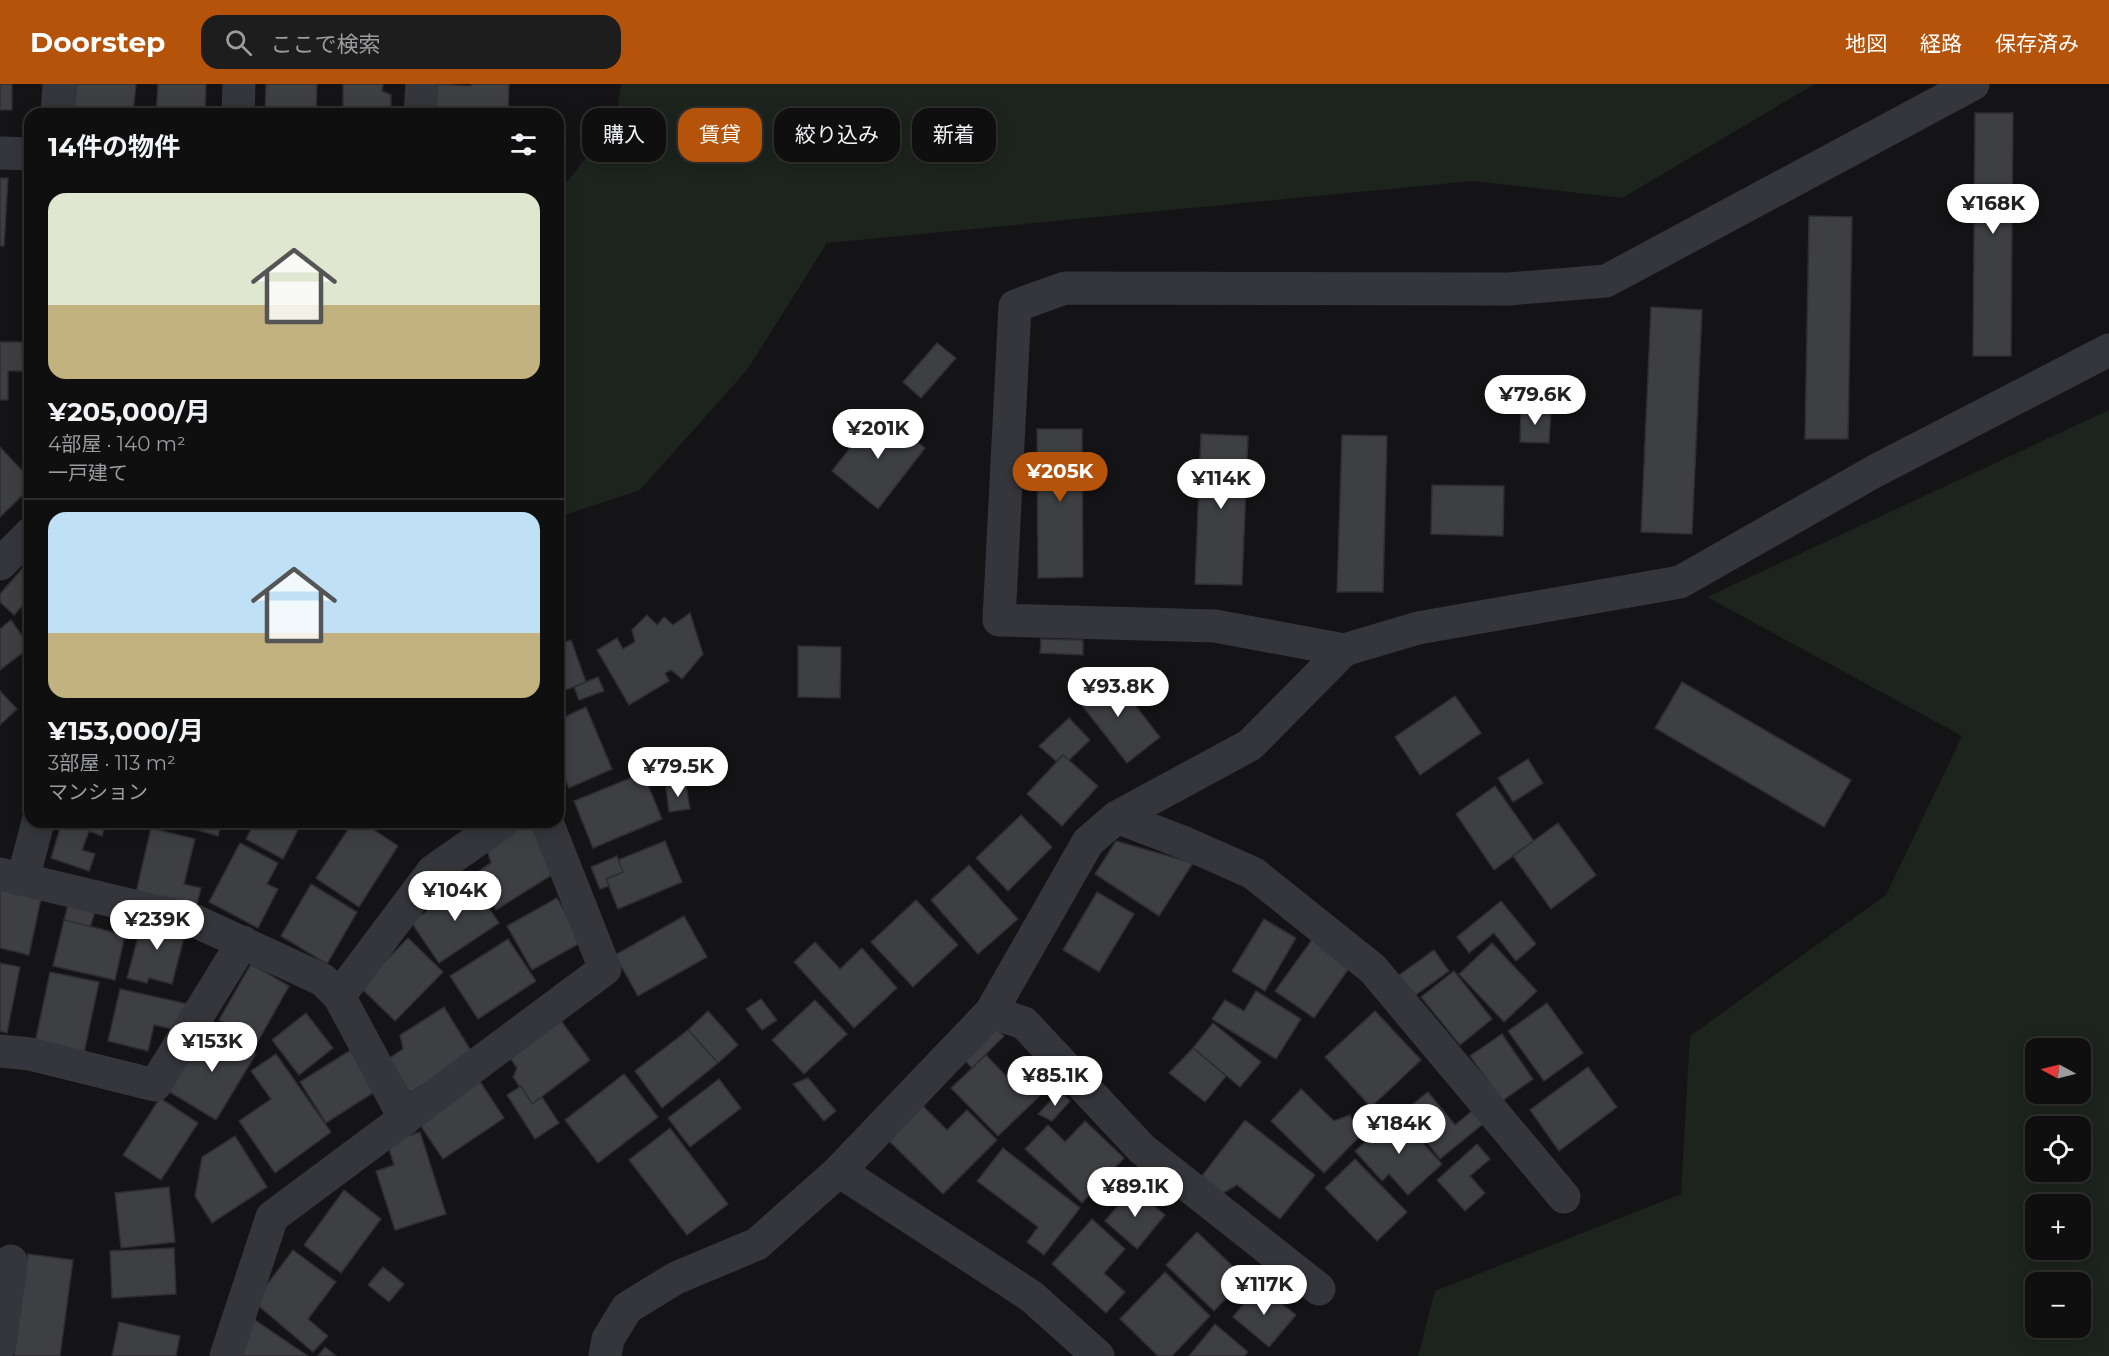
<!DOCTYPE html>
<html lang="ja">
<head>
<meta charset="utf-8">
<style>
  :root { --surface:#0f0f10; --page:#1d1d1e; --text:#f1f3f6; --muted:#9b9c9f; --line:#2f2f30; --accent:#b45309 }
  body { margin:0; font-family:Montserrat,"Noto Sans JP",sans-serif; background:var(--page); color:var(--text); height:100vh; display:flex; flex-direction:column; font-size:22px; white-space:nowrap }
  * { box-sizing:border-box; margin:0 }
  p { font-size:20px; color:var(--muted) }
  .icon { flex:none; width:33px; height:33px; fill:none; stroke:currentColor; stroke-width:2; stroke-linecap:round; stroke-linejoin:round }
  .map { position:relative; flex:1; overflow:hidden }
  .drawer { position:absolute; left:24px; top:24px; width:540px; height:720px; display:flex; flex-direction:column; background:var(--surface); border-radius:18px; box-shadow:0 3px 15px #0003,0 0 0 2px var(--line) }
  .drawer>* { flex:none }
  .banner { position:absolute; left:582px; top:24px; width:570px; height:54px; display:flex; gap:12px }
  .needle { width:39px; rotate:277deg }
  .tools { position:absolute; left:2025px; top:954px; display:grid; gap:12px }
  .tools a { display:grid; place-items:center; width:66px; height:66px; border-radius:12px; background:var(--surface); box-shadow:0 3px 15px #0003,0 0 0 2px var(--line); font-size:30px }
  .price { position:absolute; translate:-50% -51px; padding:0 14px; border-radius:21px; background:#fff; color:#222; font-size:20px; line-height:39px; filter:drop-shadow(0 2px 3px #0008) }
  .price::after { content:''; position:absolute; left:50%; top:36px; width:18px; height:14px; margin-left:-9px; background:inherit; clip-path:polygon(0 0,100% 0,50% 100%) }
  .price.on { background:var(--accent); color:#fff }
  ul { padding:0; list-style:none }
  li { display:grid; align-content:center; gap:12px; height:318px; padding:0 24px }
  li+li { border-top:2px solid var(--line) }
  li span { display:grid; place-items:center; height:186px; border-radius:18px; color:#555 }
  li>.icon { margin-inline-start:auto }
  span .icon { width:108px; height:108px; fill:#fffc; stroke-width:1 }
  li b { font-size:26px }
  h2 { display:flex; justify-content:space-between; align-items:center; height:72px; padding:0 24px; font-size:26px }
  .chip { padding:0 21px; border-radius:18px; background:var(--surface); box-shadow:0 3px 15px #0003,0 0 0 2px var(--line); font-size:21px; line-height:54px }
  .chip.on { background:var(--accent); color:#fff }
  header { display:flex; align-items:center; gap:36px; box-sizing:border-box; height:84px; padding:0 30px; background:var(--accent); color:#fff }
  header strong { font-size:28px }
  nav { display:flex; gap:33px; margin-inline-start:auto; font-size:21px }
  .search { width:420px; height:54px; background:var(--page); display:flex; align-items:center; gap:15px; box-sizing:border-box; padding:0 21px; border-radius:18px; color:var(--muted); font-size:22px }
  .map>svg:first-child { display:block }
  .green { fill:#1c241d; fill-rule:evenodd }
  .building { fill:#3e3f43; stroke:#2e2e32; stroke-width:1.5 }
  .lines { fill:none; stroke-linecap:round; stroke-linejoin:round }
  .minor { stroke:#35363b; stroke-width:33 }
</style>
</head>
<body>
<header>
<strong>Doorstep</strong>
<div class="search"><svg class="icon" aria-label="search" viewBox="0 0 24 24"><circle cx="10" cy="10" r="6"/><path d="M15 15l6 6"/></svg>ここで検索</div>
<nav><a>地図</a><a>経路</a><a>保存済み</a></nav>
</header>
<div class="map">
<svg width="2109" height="1272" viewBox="0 0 2109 1272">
  <rect width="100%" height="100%" fill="#141416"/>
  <g class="green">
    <polygon points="621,0 1815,0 1622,114 1473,97 827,159 747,286 640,406 558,433 558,110 616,34"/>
    <path d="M 2109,326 L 2109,1272 L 1418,1272 L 1435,1207 L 1681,1110 L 1690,952 L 1886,811 L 1962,652 L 1707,513 ZM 2080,964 L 2080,1010 L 2036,1010 L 2036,964 ZM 2036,1042 L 2080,1042 L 2080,1088 L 2036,1088 ZM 2080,1120 L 2080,1166 L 2036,1166 L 2036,1120 ZM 2080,1198 L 2080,1244 L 2036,1244 L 2036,1198 Z"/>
  </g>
  <g class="building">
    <rect x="0" y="0" width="12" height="26"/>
    <polygon points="76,0 136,0 133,30 91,30 91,26 74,25"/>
    <polygon points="158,0 206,0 205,30 156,30"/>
    <polygon points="266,0 317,0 316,30 265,30"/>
    <polygon points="343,0 383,0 382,7 391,11 391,30 343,30"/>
    <polygon points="435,0 471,2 471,0 509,0 508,30 433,30"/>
    <polygon points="1975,29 2013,29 2011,272 1973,272"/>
    <polygon points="29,84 30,84 30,124 26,124"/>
    <polygon points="0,94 8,94 4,162 0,162"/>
    <polygon points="1809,132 1852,133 1848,355 1805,355"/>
    <polygon points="29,177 30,177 30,250 26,250"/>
    <polygon points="1651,223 1702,226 1692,450 1641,448"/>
    <polygon points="0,258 22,258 23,287 8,287 8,316 0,316"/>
    <polygon points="937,259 956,274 921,314 903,298"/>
    <polygon points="1521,324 1551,326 1549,359 1520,358"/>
    <polygon points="879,327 925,364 878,425 832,387"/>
    <polygon points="1037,345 1082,345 1083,493 1038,494"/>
    <polygon points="1201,350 1248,352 1242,501 1195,500"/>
    <polygon points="1342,351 1387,352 1383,508 1337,508"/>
    <polygon points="0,363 30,395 30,404 0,433"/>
    <polygon points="1432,401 1504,402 1503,452 1431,450"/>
    <polygon points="30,476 30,514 14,531 0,518 0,510"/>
    <polygon points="690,529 703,570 682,595 671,586 665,589 669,597 629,621 597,566 617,554 623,565 635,558 632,546 647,531 657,541 664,533 673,541"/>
    <polygon points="11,536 30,563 0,586 0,545"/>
    <polygon points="1041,555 1083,556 1083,571 1040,569"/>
    <polygon points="571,556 586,598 558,609 558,561"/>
    <polygon points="798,562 841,563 840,614 798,613"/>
    <polygon points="1110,589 1160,653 1127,679 1077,615"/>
    <polygon points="598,593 604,607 579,616 574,603"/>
    <polygon points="1682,598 1851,696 1824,743 1655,644"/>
    <polygon points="0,607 17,625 0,641"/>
    <polygon points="1455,612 1481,649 1420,691 1395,653"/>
    <polygon points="586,623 612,685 569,704 558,679 558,636"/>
    <polygon points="1069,634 1090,656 1068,677 1063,671 1056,677 1039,662"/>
    <polygon points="1063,671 1098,702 1062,742 1027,710"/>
    <polygon points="1528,675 1543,699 1513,718 1498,694"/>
    <polygon points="643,689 662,735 593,764 574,717"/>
    <polygon points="686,701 690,725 669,728 666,703"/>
    <polygon points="1495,702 1534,757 1494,786 1456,730"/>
    <polygon points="1021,731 1052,763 1008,807 976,774"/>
    <polygon points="62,738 106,738 102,752 89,747 82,766 95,770 89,787 51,774"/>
    <polygon points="170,738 222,738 218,752"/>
    <polygon points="255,738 302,738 283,775 246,755"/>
    <polygon points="353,738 362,738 398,762 359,823 316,794"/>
    <polygon points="519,738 535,738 563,784 496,826 474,790 491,779 485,759"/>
    <polygon points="1558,739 1596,791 1551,825 1513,772"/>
    <polygon points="151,744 195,755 184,800 201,804 195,827 135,813"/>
    <polygon points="665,757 682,798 618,825 606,795 623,788 618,776"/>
    <polygon points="1116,757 1193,779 1159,832 1095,790"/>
    <polygon points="240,759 278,779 267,800 278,805 258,844 209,818"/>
    <polygon points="617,772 623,788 606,795 609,802 600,805 591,783"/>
    <polygon points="969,781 1018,835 978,870 931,816"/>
    <polygon points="471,797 499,839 439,879 411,838"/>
    <polygon points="311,800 357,828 327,880 281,852"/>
    <polygon points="0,801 42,810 29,871 0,864"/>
    <polygon points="1097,808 1134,830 1099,888 1063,866"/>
    <polygon points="71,810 98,817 90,844 64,836"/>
    <polygon points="557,814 582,858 532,886 507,842"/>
    <polygon points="916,816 958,861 913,903 871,858"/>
    <polygon points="1501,817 1536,860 1516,877 1494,849 1469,869 1457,853"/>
    <polygon points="144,831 187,842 172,900 149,894 147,899 127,894"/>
    <polygon points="684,832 707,873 638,912 615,871"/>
    <polygon points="1264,835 1296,854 1265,907 1232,887"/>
    <polygon points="64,836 125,851 115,896 53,882"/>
    <polygon points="1314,853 1352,880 1314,934 1275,907"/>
    <polygon points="408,854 443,888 395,937 360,903"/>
    <polygon points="508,855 536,897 478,935 450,892"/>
    <polygon points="815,858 840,885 862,864 897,904 854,944 794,878"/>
    <polygon points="1492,859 1537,907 1504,938 1459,890"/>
    <polygon points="1434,866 1449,887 1410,915 1395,894"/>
    <polygon points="0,879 20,883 7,949 0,947"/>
    <polygon points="251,880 289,902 257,959 219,936"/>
    <polygon points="1454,887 1492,935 1460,961 1421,913"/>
    <polygon points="50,888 99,898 84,969 35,959"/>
    <polygon points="120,905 188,920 182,947 154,941 148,967 108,957"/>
    <polygon points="1256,907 1301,935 1276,975 1212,935 1225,916 1244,927"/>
    <polygon points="761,915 777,936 762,946 746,925"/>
    <polygon points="815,916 847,950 804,990 772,956"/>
    <polygon points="1547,919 1583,969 1544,997 1508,947"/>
    <polygon points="444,923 473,970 410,1009 388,975 403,965 400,951"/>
    <polygon points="708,927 738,961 718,979 688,946"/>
    <polygon points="1375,927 1421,976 1371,1023 1325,973"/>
    <polygon points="306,929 333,964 299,991 272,956"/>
    <polygon points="559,934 590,976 532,1020 513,993 517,984 508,971"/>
    <polygon points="986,935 1004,952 972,984 955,966"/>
    <polygon points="1213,939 1261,978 1240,1003 1193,964"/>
    <polygon points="208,941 256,970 216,1036 168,1007"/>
    <polygon points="688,946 718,979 662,1024 635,987"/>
    <polygon points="1502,950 1533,995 1502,1017 1470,972"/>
    <polygon points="357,962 382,1003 326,1039 300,998"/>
    <polygon points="1193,964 1226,992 1205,1018 1169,989"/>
    <polygon points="276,970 331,1048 275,1089 239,1037 271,1015 251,987"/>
    <polygon points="986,971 1006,992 1023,977 1049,1003 998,1052 951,1004"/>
    <polygon points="1588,983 1617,1023 1559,1067 1530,1026"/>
    <polygon points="624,990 658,1033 598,1079 565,1036"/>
    <polygon points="808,994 836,1027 824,1037 793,1000"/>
    <polygon points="719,995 741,1024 690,1063 668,1034"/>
    <polygon points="479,996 504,1034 443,1075 418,1038"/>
    <polygon points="521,1002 532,1020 542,1013 559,1039 535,1055 507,1011"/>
    <polygon points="1301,1005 1334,1037 1350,1031 1358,1054 1324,1089 1271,1037"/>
    <polygon points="1060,1007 1070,1017 1052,1037 1038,1030"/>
    <polygon points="1428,1008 1455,1041 1472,1027 1483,1040 1440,1075 1403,1028"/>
    <polygon points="160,1014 198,1039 161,1096 123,1071"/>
    <polygon points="917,1016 947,1046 967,1026 997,1056 943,1110 883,1051"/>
    <polygon points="1397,1030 1442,1080 1408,1111 1389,1090 1382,1097 1355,1067"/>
    <polygon points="1245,1036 1315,1091 1280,1135 1237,1101 1223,1109 1201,1093"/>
    <polygon points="1085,1037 1124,1074 1082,1119 1025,1065 1048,1041 1065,1058"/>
    <polygon points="670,1044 728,1120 687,1151 629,1076"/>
    <polygon points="420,1048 446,1130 395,1146 376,1087 394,1081 387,1059"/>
    <polygon points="235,1052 267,1103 212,1139 195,1112 202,1073"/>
    <polygon points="1477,1060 1490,1075 1470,1092 1485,1109 1465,1127 1437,1096"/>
    <polygon points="1003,1064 1080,1124 1044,1171 1027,1158 1038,1143 977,1097"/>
    <polygon points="1355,1075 1407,1128 1377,1157 1325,1104"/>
    <polygon points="169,1103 175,1158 121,1164 115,1109"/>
    <polygon points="1133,1104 1165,1131 1137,1165 1105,1137"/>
    <polygon points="344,1106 381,1135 341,1189 304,1161"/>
    <polygon points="1092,1135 1125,1165 1104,1189 1125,1208 1106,1229 1052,1180"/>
    <polygon points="1197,1148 1245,1194 1214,1227 1166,1181"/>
    <polygon points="174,1164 176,1210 112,1214 110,1167"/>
    <polygon points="293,1166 336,1198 308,1235 328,1252 313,1268 254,1218"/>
    <polygon points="28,1170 73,1176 60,1272 14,1272"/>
    <polygon points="383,1183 404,1200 389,1218 368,1201"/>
    <polygon points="1165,1188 1210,1232 1172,1272 1158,1272 1120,1235"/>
    <polygon points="1259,1201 1296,1231 1269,1263 1233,1233"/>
    <polygon points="249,1232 308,1272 239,1272"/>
    <polygon points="119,1238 180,1252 176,1272 112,1272"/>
    <polygon points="1215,1240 1248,1268 1244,1272 1189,1272"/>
    <polygon points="325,1263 336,1272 318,1272"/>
  </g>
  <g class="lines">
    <g class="minor">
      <polyline points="1973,0 1606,197 1508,205 1065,204 1015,222 999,536 1215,542 1344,566 1418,544 1680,498 1875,387 2109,266"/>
      <polyline points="57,30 59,0"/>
      <polyline points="238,30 239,0"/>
      <polyline points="420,30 422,0"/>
      <polyline points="0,69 30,70"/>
      <polyline points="0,480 30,450"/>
      <polyline points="1117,733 1185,759 1253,789 1373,885 1564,1113"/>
      <polyline points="0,790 193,836 323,896 339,912 405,1035"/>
      <polyline points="23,795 38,738"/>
      <polyline points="339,912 433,787 503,738"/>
      <polyline points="991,928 1024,939 1142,1065 1319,1205"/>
      <polyline points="0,967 30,970 155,1001 243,858"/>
      <polyline points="839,1087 1031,1212 1098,1272"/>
      <polyline points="0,1261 11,1177"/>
      <polyline points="226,1272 272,1133 605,885 547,738"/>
      <polyline points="605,1272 608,1255 627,1224 676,1194 757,1160 839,1087 991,928 1088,758 1117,733 1250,661 1344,566"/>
    </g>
  </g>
</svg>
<div class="tools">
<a><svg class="needle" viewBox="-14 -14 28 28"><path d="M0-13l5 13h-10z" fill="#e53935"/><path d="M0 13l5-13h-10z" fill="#9b9c9f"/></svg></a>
<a><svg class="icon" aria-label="locate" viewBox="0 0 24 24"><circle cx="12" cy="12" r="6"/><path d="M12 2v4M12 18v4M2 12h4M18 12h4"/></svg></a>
<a>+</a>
<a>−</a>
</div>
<b class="price" style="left:1993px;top:151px">¥168K</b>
<b class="price" style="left:1535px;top:342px">¥79.6K</b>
<b class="price" style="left:878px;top:376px">¥201K</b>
<b class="price on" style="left:1060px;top:419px">¥205K</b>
<b class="price" style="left:1221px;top:426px">¥114K</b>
<b class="price" style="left:1118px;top:634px">¥93.8K</b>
<b class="price" style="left:678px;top:714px">¥79.5K</b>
<b class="price" style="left:455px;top:838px">¥104K</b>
<b class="price" style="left:157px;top:867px">¥239K</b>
<b class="price" style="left:212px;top:989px">¥153K</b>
<b class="price" style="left:1055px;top:1023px">¥85.1K</b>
<b class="price" style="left:1399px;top:1071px">¥184K</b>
<b class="price" style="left:1135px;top:1134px">¥89.1K</b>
<b class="price" style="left:1264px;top:1232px">¥117K</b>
<div class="banner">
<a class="chip">購入</a>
<a class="chip on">賃貸</a>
<a class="chip">絞り込み</a>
<a class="chip">新着</a>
</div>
<section class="drawer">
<h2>14件の物件<svg class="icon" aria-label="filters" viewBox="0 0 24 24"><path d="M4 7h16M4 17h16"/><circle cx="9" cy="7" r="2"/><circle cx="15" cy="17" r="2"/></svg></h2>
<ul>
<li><span style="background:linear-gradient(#dfe7d0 60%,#c2b280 0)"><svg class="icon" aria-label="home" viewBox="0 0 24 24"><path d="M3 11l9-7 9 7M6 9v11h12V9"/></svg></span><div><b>¥205,000/月</b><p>4部屋 · 140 m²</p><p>一戸建て</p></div></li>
<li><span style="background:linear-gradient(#bfe0f5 65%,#c2b280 0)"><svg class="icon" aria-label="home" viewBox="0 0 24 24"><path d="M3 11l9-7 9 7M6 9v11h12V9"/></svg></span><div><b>¥153,000/月</b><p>3部屋 · 113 m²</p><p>マンション</p></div></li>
</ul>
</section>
</div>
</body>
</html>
